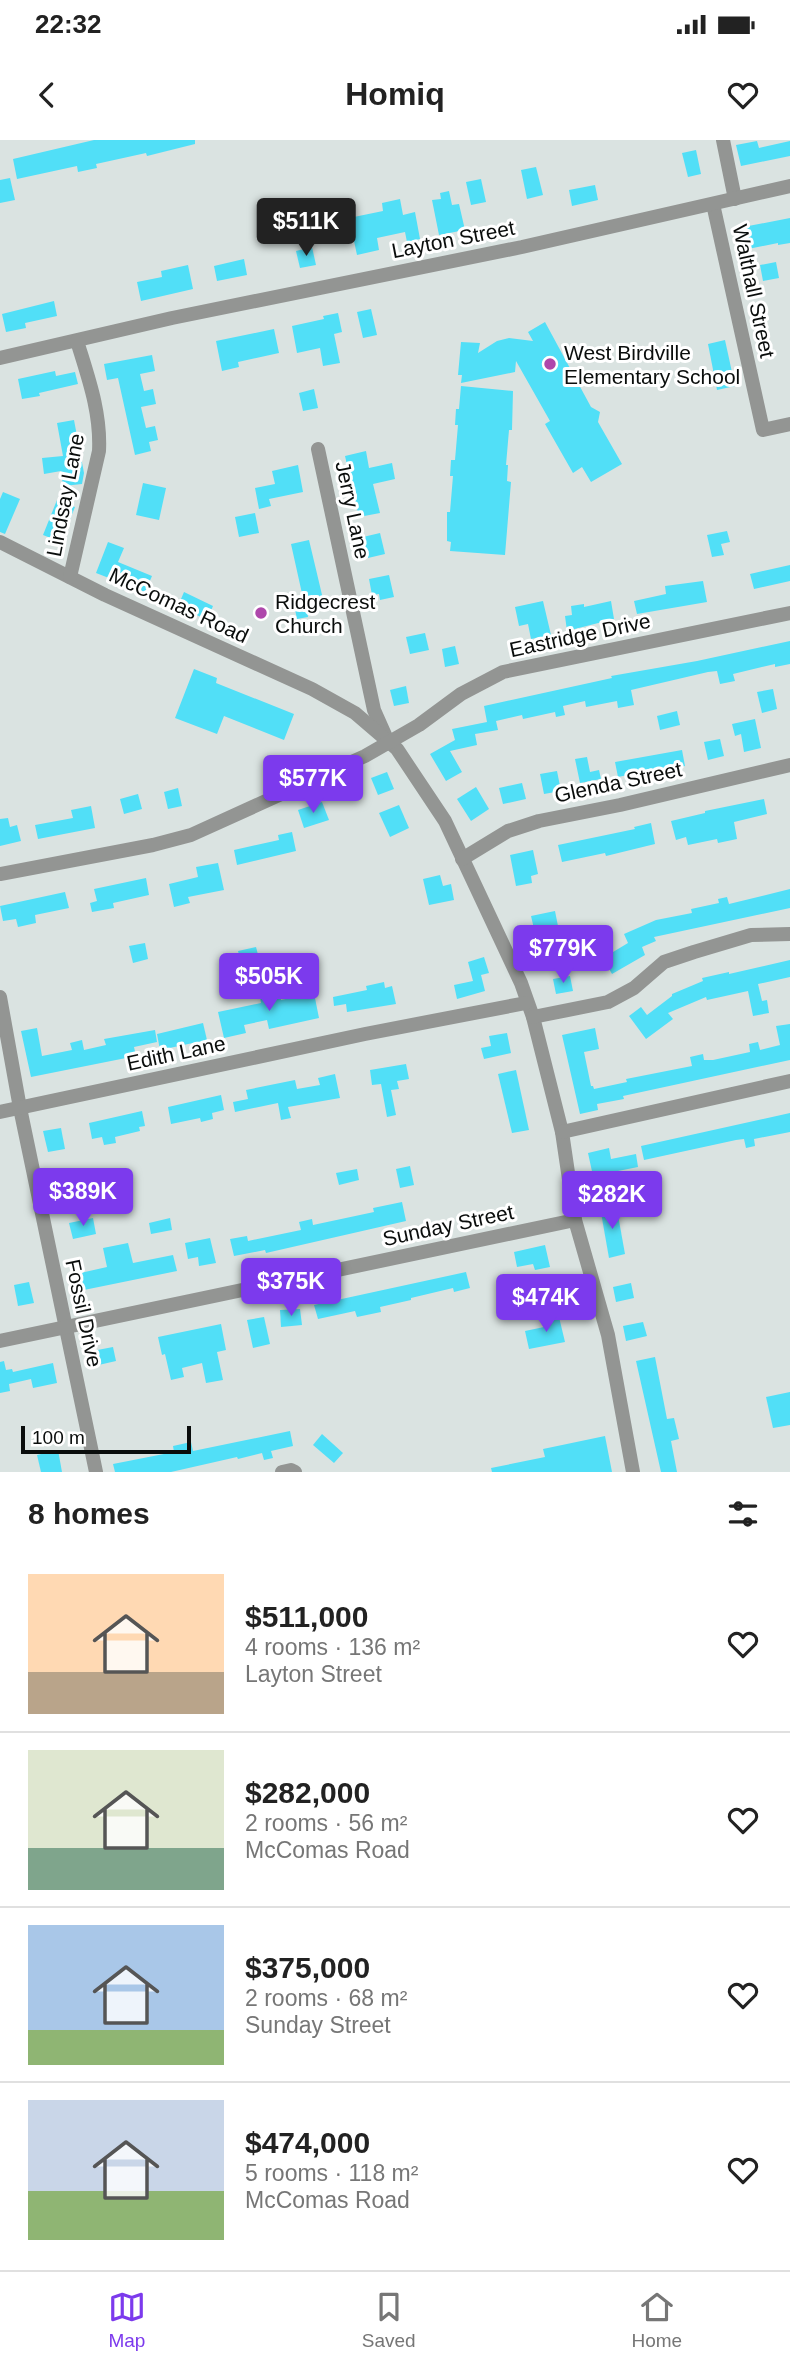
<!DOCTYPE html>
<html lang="en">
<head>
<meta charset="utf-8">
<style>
  :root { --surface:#fff; --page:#f2f2f2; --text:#222; --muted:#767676; --line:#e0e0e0; --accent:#7c3aed }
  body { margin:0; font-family:Helvetica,sans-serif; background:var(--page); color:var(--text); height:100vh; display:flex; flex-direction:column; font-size:26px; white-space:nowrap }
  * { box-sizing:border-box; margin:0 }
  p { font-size:23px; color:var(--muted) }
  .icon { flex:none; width:38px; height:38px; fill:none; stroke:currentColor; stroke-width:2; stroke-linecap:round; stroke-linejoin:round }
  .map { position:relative; height:1332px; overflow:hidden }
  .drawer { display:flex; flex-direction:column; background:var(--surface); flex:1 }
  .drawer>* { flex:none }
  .scale { position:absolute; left:21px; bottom:18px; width:170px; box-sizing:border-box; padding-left:7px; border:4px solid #0a0d0c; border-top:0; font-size:19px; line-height:24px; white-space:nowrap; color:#0a0d0c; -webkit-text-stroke:5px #fff; paint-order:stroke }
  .price { position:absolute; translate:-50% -60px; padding:0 16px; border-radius:7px; background:var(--accent); color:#fff; font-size:23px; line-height:46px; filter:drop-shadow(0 2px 4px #0008) }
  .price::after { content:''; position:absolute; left:50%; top:42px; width:21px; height:16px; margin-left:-10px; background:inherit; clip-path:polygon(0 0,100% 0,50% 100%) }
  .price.on { background:#222; color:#fff }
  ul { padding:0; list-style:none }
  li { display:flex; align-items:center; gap:21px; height:175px; padding:0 28px }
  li+li { border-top:2px solid var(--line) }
  li span { display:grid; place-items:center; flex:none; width:196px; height:140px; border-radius:0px; color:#555 }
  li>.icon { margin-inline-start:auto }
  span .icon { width:84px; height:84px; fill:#fffc; stroke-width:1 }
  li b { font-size:30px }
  h2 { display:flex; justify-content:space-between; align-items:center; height:84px; padding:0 28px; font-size:30px }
  .status { display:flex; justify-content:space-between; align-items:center; height:49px; padding:0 35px; background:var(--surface); direction:ltr }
  .status svg { height:19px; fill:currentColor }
  header { display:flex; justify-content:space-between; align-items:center; height:91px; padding:0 28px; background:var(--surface); font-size:32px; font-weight:800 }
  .dock { display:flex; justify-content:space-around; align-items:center; height:98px; border-top:2px solid var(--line); background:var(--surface); font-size:19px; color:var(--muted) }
  .dock a { display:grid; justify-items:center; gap:4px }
  .dock .on { color:var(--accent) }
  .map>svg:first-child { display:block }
  .building { fill:#51dff7 }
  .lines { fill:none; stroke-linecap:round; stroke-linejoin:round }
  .minor { stroke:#939593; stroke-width:14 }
  .poi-dot { fill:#ae47ab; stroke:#fff; stroke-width:2.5 }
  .labels { text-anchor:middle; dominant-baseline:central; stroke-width:6; stroke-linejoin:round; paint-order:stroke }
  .street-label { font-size:21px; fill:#0a0d0c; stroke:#fff }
  .poi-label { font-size:21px; fill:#0a0d0c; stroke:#fff; text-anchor:start }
</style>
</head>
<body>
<div class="status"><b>22:32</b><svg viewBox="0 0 49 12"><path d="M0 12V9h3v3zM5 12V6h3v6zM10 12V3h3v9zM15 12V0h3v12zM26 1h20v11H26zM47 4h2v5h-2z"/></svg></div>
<header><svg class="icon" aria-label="back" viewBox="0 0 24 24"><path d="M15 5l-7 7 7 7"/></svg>Homiq<svg class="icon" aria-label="heart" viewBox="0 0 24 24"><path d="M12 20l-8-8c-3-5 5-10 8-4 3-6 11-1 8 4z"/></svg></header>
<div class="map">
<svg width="790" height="1332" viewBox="0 0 790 1332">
  <rect width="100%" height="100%" fill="#dae3e1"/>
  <g class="building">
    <polygon points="94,0 195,0 195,4 147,16 146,13 96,24 97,28 78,32 77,26 17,39 13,19"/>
    <polygon points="757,1 759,8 790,1 790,16 741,26 736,5"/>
    <polygon points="696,10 701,34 688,37 682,13"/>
    <polygon points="536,27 543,55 527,59 521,30"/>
    <polygon points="10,38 15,60 0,63 0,40"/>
    <polygon points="481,39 486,62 471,65 466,42"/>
    <polygon points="595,45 598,60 572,66 569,50"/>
    <polygon points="449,51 452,65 459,64 465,90 439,95 432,60 441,59 440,53"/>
    <polygon points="400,59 403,75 415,72 420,99 407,102 405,92 377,98 379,110 357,115 349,78 383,71 382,63"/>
    <polygon points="790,78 790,103 778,105 778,103 743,110 738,88"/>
    <polygon points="312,107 316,125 300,128 296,111"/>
    <polygon points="244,119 247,135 217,141 214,126"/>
    <polygon points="776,122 779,138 763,141 760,125"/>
    <polygon points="188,125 193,149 141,161 137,142 162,137 161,131"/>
    <polygon points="54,161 57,176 25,183 26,188 6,192 2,174"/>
    <polygon points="371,169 377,195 363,198 357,172"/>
    <polygon points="338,173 342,192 334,194 340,223 323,226 320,208 297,213 292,186 324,179 323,176"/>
    <polygon points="545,182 591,267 600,272 598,282 622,324 591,342 582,327 573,333 545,284 550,281 516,221 515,232 461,243 462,235 458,235 461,202 480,203 478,213 497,201 509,198 533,201 528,192"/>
    <polygon points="274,189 279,213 238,222 239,227 222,231 216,201"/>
    <polygon points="725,200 735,246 717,250 708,204"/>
    <polygon points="152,215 155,231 140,234 144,251 153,249 156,264 141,267 146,288 155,286 158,300 149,302 151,311 135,315 118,238 107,240 104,224"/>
    <polygon points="55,231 56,236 75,232 78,244 39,253 40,256 22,259 18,239"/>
    <polygon points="461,246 513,251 512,290 509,290 506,325 508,325 507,341 511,342 505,415 450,411 451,402 447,401 447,372 450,372 453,336 450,336 451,320 455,320 458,285 455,285 456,269 459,269"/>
    <polygon points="314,249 318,268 303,271 299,253"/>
    <polygon points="74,280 84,333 82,344 63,346 61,331 44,334 42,318 63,316 57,283"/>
    <polygon points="366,311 369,328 392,323 395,339 373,344 380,373 359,377 345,316"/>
    <polygon points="298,325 303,352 269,359 271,366 259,369 255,348 275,344 272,331"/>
    <polygon points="143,343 166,348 159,380 136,375"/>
    <polygon points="3,352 20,359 5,394 0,392 0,359"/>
    <polygon points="57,360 75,367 61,402 43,395"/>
    <polygon points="255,373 259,393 239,397 235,377"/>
    <polygon points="727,391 730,402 721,404 724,415 712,417 707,395"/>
    <polygon points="380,393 385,414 368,418 363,397"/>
    <polygon points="309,400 323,459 306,463 308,477 297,479 293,460 303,458 291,404"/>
    <polygon points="108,402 124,408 118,422 152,436 145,452 96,433"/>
    <polygon points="790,425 790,441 754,449 750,434"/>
    <polygon points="389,435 394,457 380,460 379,454 372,455 369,439"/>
    <polygon points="703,441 707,462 637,474 634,461 666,454 665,446"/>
    <polygon points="184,452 213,466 207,480 178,466"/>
    <polygon points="543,461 551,495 531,499 528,484 519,486 515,467"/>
    <polygon points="611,461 614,479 567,491 565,476 572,475 571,466 584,464 584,467"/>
    <polygon points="425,493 429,510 410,514 406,497"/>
    <polygon points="790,501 790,524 775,527 775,524 733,534 735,541 720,544 717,531 708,532 631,550 634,565 618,568 617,561 586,567 585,561 563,566 565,575 556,577 555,572 523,579 522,575 496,581 498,590 475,594 477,605 450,611 462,632 446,641 430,614 455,600 452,589 487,582 484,566 612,538 611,536 697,521"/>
    <polygon points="455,506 459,524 445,527 442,509"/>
    <polygon points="194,529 217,538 216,543 294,574 284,600 224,576 217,594 175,578"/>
    <polygon points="406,546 409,563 394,566 390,550"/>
    <polygon points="773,549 777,569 762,573 757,552"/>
    <polygon points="677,571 680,585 660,590 657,576"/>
    <polygon points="755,579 761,608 744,612 741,594 735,596 732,584"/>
    <polygon points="720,599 724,616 708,620 704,602"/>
    <polygon points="682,610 685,626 658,632 657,629 618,637 615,622"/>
    <polygon points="587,617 590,632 599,630 601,639 580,643 575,619"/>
    <polygon points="557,631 561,651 544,654 540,634"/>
    <polygon points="387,632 394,649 378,655 371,638"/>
    <polygon points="522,643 526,659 503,664 499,648"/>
    <polygon points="476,647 489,669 471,681 457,659"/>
    <polygon points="178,648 182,666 168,669 164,652"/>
    <polygon points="138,654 142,669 124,674 120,659"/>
    <polygon points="764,659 767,674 734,682 737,699 718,703 717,699 688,705 686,697 676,700 671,681 705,673 705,671"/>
    <polygon points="322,662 329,680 304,688 298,670"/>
    <polygon points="399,665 409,688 390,697 379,673"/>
    <polygon points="91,666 95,688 38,699 35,685 73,678 71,670"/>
    <polygon points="8,678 10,687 17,685 21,701 0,706 0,679"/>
    <polygon points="651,683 655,704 606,716 605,713 562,722 558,705 635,689 634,687"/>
    <polygon points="292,692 296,711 237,725 234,710 279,700 278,695"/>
    <polygon points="533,710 538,734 531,736 532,743 516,746 510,715"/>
    <polygon points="218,723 224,750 188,757 190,763 174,767 169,744 198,737 196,727"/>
    <polygon points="440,735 443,746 451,744 454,760 429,765 423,739"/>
    <polygon points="146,738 149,755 113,763 114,768 92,772 90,763 97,761 94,749"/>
    <polygon points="790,749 790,768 654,797 656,801 642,807 645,815 612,834 603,818 628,803 624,794 656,780 692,773 691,769 719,763 718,759 727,757 729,764"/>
    <polygon points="65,752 69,768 35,775 36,783 18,787 16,779 3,781 0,766"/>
    <polygon points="555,771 561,801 541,805 539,792 535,793 531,776"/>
    <polygon points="145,803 148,819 133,823 129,806"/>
    <polygon points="256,807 260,822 242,826 238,811"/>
    <polygon points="484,817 489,833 481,835 485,851 457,859 454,845 473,841 468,822"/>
    <polygon points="790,820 790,837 758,844 762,861 767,860 769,873 753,876 748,851 707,860 706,857 668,873 673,879 646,899 629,876 641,867 647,875 672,856 672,854 703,841 702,838 729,832 729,834"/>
    <polygon points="570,836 573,851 556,854 553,839"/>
    <polygon points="384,842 385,848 392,846 396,864 347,872 346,864 334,866 333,857 367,850 366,846"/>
    <polygon points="280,853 281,860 314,853 319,878 269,889 267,880 244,885 246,893 224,898 218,872 261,863 260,857"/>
    <polygon points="203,883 207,900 160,910 157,894"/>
    <polygon points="790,884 790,920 623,956 624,959 597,964 598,970 580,974 562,895 595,888 599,909 584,912 591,946 593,946 594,949 627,942 626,939 692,926 690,917 703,914 704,920 713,920 750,912 749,904 758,902 760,910 780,905 776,886"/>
    <polygon points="37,888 42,916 72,910 70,903 82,900 84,910 106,905 104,899 155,890 157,902 134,907 136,916 31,937 21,891"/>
    <polygon points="507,893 511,913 484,919 481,908 491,906 489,896"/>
    <polygon points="406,924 409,939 397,941 399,949 391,950 396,975 387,977 381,944 372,945 370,930"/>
    <polygon points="516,930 529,990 512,993 498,934"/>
    <polygon points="335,934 340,958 288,967 291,978 281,980 278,963 235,972 233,962 248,959 246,950 295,940 297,949 320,945 318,938"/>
    <polygon points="221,955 224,970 212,973 213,979 201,982 200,978 171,984 168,967"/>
    <polygon points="142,971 145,986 139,987 140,991 115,997 116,1003 104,1005 102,997 92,999 89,983"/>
    <polygon points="790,973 790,992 754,999 755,1006 746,1008 744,999 736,1000 644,1020 641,1006"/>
    <polygon points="61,988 65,1009 48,1012 43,991"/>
    <polygon points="609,1008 611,1019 636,1014 638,1027 593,1036 588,1013"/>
    <polygon points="410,1026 414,1045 400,1048 396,1029"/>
    <polygon points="357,1029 359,1040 339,1045 336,1033"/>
    <polygon points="402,1062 406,1081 266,1113 265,1110 234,1116 230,1099 247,1096 248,1101 301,1090 299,1082 312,1079 313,1085 374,1072 373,1068"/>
    <polygon points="616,1064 625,1114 609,1118 600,1067"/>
    <polygon points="93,1078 96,1094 73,1099 69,1083"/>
    <polygon points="170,1078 172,1090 151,1094 149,1083"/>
    <polygon points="210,1098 216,1123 199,1126 198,1117 188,1119 185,1103"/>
    <polygon points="128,1103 133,1123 173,1115 177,1131 79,1151 76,1134 107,1127 103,1108"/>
    <polygon points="545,1105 550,1127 535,1130 533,1124 517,1127 514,1112"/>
    <polygon points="466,1132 470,1148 454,1152 453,1148 411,1158 411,1160 380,1167 381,1172 357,1177 355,1171 318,1179 314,1165"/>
    <polygon points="29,1142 34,1163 18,1166 14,1145"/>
    <polygon points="631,1143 634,1158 616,1162 613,1147"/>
    <polygon points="300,1169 302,1185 281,1187 280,1170"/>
    <polygon points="264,1177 270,1204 253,1208 247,1180"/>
    <polygon points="559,1177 565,1202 529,1209 525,1191 544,1187 542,1180"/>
    <polygon points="643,1182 647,1196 626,1201 623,1186"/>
    <polygon points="221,1184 226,1210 217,1212 223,1240 206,1243 202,1223 182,1228 184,1237 171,1240 165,1214 162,1215 158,1197"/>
    <polygon points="113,1207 116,1221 90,1227 87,1212"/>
    <polygon points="655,1217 667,1279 674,1278 679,1299 671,1301 677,1332 661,1332 636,1221"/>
    <polygon points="4,1221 6,1230 12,1229 13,1232 53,1223 57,1243 33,1248 31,1239 9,1244 10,1251 0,1253 0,1222"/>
    <polygon points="790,1252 790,1285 773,1288 766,1257"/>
    <polygon points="290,1291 293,1306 271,1311 273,1318 264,1320 262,1313 238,1319 237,1317 171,1332 115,1332 113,1324 174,1312 173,1306 191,1302 193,1311"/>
    <polygon points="322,1294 343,1313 334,1323 313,1305"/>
    <polygon points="605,1296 612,1332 492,1332 491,1328 545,1317 543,1309"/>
    <polygon points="58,1310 62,1332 41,1332 37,1315"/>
  </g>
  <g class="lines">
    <g class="minor">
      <polyline points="723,0 735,59"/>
      <polyline points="713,64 763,290 790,284"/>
      <polyline points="0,218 172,178 522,107 790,46"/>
      <polyline points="318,309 374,570 386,597"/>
      <polyline points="0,402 105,455 312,549 355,573 397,609 445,681 521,843 533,877 562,992 575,1080 608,1195 633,1332"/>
      <path d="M 70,437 L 99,311 C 101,272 88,237 77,201"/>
      <polyline points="462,719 508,691 539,681 620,665 790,625"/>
      <polyline points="0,734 153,705 191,695 365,616 419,585 461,554 503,532 790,473"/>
      <polyline points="0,857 20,968 96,1332"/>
      <polyline points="533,877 608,862 634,848 664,822 694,812 751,795 790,794"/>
      <polyline points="0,972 365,894 526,863"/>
      <polyline points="562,992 790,941"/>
      <polyline points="0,1201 575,1080"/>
      <polyline points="282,1332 291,1330 295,1332"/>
    </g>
  </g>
  <g class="poi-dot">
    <circle cx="550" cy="224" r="7"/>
    <circle cx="261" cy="473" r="7"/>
  </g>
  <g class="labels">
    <g class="street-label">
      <text transform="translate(453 99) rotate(-11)">Layton Street</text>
      <text transform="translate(754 151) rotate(78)">Walthall Street</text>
      <text transform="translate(65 355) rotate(-79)">Lindsay Lane</text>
      <text transform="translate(353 370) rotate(78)">Jerry Lane</text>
      <text transform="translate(179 465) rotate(25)">McComas Road</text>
      <text transform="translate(580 495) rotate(-12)">Eastridge Drive</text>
      <text transform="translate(618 642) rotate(-12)">Glenda Street</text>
      <text transform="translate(176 913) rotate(-12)">Edith Lane</text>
      <text transform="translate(448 1085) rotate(-12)">Sunday Street</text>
      <text transform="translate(84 1173) rotate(78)">Fossil Drive</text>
    </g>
    <g class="poi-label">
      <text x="564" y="212">West Birdville<tspan x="564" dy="24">Elementary School</tspan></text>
      <text x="275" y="461">Ridgecrest<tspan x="275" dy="24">Church</tspan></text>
    </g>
  </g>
</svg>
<div class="scale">100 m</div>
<b class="price on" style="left:306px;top:118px">$511K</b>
<b class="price" style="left:313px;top:675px">$577K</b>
<b class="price" style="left:563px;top:845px">$779K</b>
<b class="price" style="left:269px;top:873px">$505K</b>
<b class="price" style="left:83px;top:1088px">$389K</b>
<b class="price" style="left:612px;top:1091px">$282K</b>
<b class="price" style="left:291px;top:1178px">$375K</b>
<b class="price" style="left:546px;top:1194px">$474K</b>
</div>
<section class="drawer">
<h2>8 homes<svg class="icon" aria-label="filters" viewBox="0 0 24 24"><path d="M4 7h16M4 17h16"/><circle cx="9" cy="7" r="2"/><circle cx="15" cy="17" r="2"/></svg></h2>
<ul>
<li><span style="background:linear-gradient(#ffd9b3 70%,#b9a48a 0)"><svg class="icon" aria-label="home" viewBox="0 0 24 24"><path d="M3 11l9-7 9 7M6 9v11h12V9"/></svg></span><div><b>$511,000</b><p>4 rooms · 136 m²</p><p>Layton Street</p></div><svg class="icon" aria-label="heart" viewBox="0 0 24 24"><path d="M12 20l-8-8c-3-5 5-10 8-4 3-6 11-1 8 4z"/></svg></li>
<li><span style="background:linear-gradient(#dfe7d0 70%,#7fa58c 0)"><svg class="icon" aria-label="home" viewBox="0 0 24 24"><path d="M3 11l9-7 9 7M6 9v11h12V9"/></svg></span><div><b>$282,000</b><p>2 rooms · 56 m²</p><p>McComas Road</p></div><svg class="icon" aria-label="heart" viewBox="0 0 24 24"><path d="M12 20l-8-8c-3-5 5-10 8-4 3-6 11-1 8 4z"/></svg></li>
<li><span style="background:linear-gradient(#a9c7e8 75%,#8fb573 0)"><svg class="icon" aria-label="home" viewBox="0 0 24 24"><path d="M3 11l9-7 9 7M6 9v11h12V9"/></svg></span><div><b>$375,000</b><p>2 rooms · 68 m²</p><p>Sunday Street</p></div><svg class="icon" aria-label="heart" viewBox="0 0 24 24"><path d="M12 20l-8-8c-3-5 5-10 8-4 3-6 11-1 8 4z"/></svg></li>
<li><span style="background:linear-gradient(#c9d6e8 65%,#8fb573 0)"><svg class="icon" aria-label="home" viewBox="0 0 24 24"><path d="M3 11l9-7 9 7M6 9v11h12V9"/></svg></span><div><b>$474,000</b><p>5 rooms · 118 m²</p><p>McComas Road</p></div><svg class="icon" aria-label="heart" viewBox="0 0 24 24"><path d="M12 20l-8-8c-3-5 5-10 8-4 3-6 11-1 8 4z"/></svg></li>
</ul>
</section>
<nav class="dock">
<a class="on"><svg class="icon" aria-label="map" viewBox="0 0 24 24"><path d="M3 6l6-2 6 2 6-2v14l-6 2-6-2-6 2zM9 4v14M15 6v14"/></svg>Map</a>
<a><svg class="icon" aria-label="saved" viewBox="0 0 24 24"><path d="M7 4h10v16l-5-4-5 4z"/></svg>Saved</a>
<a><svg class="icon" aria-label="home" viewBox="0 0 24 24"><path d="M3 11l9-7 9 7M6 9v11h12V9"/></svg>Home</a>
</nav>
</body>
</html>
